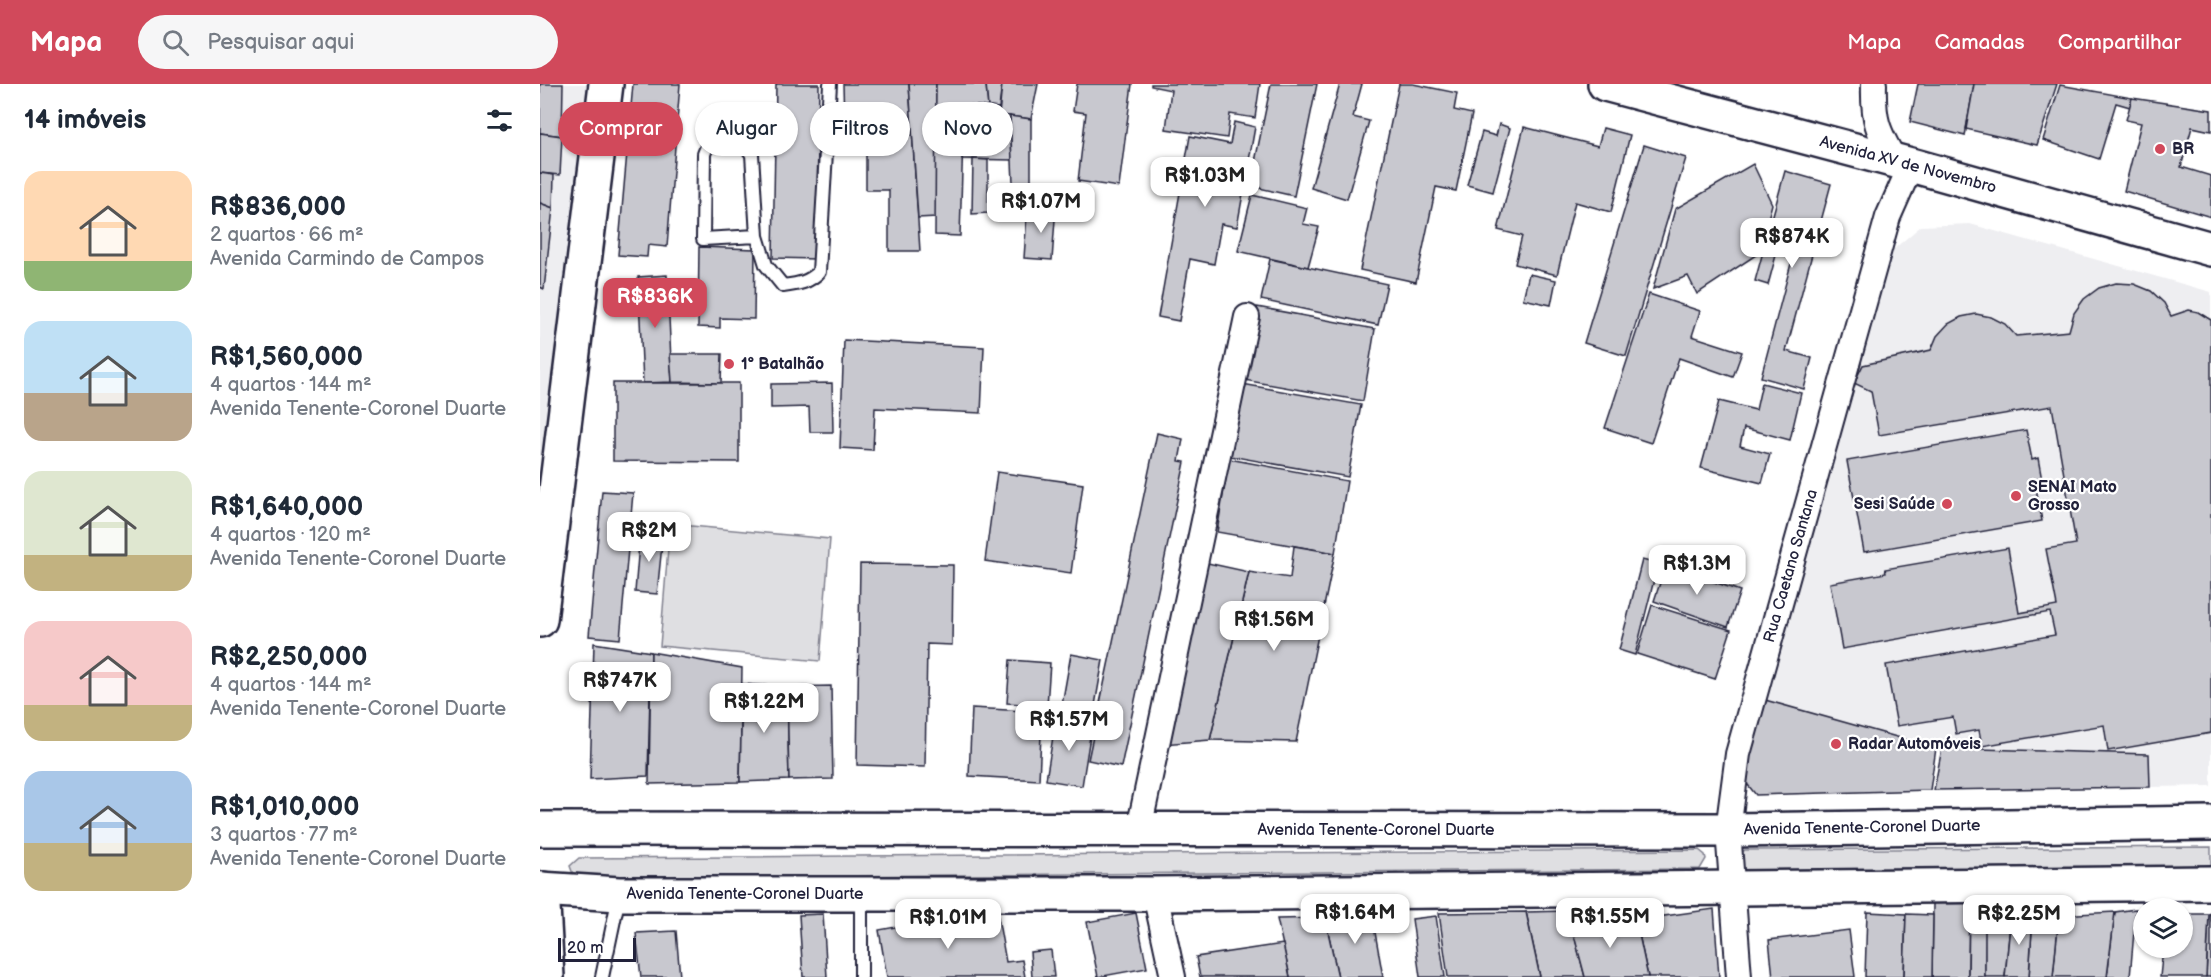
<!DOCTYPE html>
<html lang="pt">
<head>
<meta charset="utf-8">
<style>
  :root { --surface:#fff; --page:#f6f6f7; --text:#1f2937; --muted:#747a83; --accent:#d1495b }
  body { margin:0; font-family:"Balsamiq Sans",sans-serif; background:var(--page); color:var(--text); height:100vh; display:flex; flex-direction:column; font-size:22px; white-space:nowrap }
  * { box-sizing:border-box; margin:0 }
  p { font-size:20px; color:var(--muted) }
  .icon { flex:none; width:33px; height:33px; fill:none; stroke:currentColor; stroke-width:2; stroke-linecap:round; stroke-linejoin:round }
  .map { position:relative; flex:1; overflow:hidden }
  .details { display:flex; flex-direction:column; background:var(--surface); width:540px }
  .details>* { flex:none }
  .banner { position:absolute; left:18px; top:18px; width:570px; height:54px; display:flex; gap:12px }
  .controls { position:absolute; left:1593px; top:814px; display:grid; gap:12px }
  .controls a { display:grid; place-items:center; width:60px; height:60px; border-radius:50%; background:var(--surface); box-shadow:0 2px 4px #0004; font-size:30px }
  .scale { position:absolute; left:18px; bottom:15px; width:78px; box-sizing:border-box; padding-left:6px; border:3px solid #22223b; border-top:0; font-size:16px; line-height:21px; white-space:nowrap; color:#22223b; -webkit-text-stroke:4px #fff; paint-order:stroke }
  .price { position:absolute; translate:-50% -51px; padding:0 14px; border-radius:12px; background:#fff; color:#222; font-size:20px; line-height:39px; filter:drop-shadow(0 2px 3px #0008) }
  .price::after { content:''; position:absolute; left:50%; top:36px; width:18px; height:14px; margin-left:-9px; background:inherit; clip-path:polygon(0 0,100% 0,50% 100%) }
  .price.current { background:var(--accent); color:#fff }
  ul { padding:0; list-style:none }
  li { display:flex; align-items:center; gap:18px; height:150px; padding:0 24px }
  li span { display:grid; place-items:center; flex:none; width:168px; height:120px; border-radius:18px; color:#555 }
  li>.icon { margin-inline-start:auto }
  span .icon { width:72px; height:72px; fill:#fffc; stroke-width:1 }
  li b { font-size:26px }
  h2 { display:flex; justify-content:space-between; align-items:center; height:72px; padding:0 24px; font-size:26px }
  .chip { padding:0 21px; border-radius:27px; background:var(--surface); box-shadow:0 2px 4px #0004; font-size:21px; line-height:54px }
  .chip.current { background:var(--accent); color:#fff }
  header { display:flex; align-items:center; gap:36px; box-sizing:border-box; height:84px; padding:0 30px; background:var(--accent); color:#fff }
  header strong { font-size:28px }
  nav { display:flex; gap:33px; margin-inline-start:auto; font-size:21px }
  .search { width:420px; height:54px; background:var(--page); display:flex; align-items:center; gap:15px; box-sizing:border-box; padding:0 21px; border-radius:33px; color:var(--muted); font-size:22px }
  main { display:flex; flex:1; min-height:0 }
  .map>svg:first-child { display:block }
  .built { fill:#eeeef1 }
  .green { fill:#dfdfe2; stroke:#80808e; stroke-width:1.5 }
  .building { fill:#c8c8cf; stroke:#22223b; stroke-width:1.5 }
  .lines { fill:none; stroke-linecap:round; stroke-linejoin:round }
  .lane-casing { stroke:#22223b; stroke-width:16 }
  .street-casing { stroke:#22223b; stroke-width:28 }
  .secondary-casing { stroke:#22223b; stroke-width:38 }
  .primary-casing { stroke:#22223b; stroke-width:38 }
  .lane { stroke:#fff; stroke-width:12 }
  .street { stroke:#fff; stroke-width:24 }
  .secondary { stroke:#fff; stroke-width:33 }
  .primary { stroke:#fff; stroke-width:33 }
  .poi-dot { fill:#d1495b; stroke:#fff; stroke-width:2 }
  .labels { text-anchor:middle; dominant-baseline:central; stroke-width:4.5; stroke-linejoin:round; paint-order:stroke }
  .poi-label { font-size:16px; font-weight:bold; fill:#22223b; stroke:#fff; text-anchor:start }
  .street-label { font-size:16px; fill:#22223b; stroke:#fff }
</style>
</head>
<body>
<header>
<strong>Mapa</strong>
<div class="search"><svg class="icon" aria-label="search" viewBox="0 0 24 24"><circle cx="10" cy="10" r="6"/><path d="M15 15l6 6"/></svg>Pesquisar aqui</div>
<nav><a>Mapa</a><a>Camadas</a><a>Compartilhar</a></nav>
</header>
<main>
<section class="details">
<h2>14 imóveis<svg class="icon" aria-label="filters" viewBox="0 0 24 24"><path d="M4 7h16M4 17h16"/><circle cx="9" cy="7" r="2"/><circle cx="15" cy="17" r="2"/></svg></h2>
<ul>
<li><span style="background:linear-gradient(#ffd9b3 75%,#8fb573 0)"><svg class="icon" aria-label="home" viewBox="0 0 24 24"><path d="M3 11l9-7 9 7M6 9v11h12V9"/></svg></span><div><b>R$836,000</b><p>2 quartos · 66 m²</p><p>Avenida Carmindo de Campos</p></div></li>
<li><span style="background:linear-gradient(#bfe0f5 60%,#b9a48a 0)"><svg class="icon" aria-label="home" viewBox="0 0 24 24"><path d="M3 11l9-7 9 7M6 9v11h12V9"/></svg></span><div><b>R$1,560,000</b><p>4 quartos · 144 m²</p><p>Avenida Tenente-Coronel Duarte</p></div></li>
<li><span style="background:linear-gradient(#dfe7d0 70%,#c2b280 0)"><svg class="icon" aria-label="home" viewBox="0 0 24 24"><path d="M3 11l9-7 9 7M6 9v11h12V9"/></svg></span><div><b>R$1,640,000</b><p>4 quartos · 120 m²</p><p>Avenida Tenente-Coronel Duarte</p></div></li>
<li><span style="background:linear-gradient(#f6c9c9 70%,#c2b280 0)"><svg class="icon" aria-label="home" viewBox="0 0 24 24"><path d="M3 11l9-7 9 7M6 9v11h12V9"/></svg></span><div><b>R$2,250,000</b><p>4 quartos · 144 m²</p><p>Avenida Tenente-Coronel Duarte</p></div></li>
<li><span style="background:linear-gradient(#a9c7e8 60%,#c2b280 0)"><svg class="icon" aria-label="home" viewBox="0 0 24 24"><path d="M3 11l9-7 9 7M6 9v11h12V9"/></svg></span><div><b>R$1,010,000</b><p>3 quartos · 77 m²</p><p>Avenida Tenente-Coronel Duarte</p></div></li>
</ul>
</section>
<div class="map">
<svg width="1671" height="893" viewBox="0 0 1671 893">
  <rect width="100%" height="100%" fill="#fff"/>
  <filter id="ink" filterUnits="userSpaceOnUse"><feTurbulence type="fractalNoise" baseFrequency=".0167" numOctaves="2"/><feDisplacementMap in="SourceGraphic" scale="12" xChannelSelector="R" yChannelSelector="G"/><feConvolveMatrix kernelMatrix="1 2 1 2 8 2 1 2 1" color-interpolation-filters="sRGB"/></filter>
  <g filter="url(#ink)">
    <g class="built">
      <polygon points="0,0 49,0 0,379"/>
      <polygon points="1430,140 1671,208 1671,702 1610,703 1608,670 1396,664 1225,616 1348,170 1381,142"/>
    </g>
    <g class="green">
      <polygon points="130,440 290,455 280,577 120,562"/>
      <polygon points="1671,763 1671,782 1205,786 1202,784 1201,768 1205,766"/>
      <polygon points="1159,766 1165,771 1166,775 1160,785 40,794 33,790 30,782 39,774"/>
    </g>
    <g class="building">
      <polygon points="0,0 23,0 22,52 0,49"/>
      <polygon points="93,0 140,0 127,163 108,161 107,173 78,171"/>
      <polygon points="236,0 279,0 276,175 233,174"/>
      <polygon points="303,0 369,0 380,167 349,167 349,106 326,106 326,35 304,36"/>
      <polygon points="369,0 396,0 396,133 378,134"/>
      <polygon points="396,0 446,0 448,23 424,21 420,152 395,151"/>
      <polygon points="446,0 462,0 459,24 448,23"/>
      <polygon points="462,0 498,0 491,35 459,31"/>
      <polygon points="537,0 592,0 579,103 538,97 546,29 533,27"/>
      <polygon points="611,0 720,0 715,34 690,30 687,54 626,45 631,6 611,2"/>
      <polygon points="731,0 777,0 754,112 710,102"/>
      <polygon points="800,0 822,0 813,33 829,37 807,115 771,104"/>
      <polygon points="859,0 873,0 917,9 914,26 932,30 916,107 896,103 876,198 820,186"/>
      <polygon points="1378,0 1434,0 1425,52 1370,38"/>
      <polygon points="1434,0 1517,0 1497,61 1426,45"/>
      <polygon points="1520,1 1592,14 1590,23 1576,19 1559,75 1503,56"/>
      <polygon points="1592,14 1671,26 1671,47 1652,43 1641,83 1671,92 1671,133 1584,107 1601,39 1586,36"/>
      <polygon points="424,21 459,24 459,31 470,32 472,76 422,75"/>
      <polygon points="470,32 491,35 491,124 474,121"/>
      <polygon points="694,38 715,43 697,143 681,140 674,180 650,175 639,237 618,233 650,52 690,60"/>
      <polygon points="959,40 970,44 953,108 927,101 942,48 956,52"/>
      <polygon points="984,43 1058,62 1063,44 1090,51 1071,128 1035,118 1017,191 975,180 982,152 958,146"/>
      <polygon points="0,49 22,52 20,91 0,89"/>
      <polygon points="1104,61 1146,74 1086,272 1044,259"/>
      <polygon points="433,75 448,76 448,129 432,130"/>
      <polygon points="1213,80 1232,120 1219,169 1157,210 1148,192 1113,205 1135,125"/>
      <polygon points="1245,87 1291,100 1246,267 1272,274 1264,305 1221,293 1258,153 1242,149 1228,201 1215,197"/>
      <polygon points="0,89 14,91 13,124 0,119"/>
      <polygon points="712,111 767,124 763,140 779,143 768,183 698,167"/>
      <polygon points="0,119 13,124 4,205 0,203"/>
      <polygon points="500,121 516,122 512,176 484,174 487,131 499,132"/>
      <polygon points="159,163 215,165 214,235 180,234 180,244 158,243"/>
      <polygon points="730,175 847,200 838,241 721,216"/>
      <polygon points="989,190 1016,196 1011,221 983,215"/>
      <polygon points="127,191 132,298 103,299 98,193"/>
      <polygon points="1576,199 1594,200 1611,207 1624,219 1631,232 1649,226 1658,228 1671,236 1671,649 1568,667 1564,641 1442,662 1439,646 1416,650 1413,633 1357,642 1346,581 1515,551 1510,528 1302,565 1290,499 1346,489 1345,485 1468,464 1479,529 1517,522 1506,465 1536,460 1512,322 1339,351 1331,307 1314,299 1323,281 1391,266 1397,252 1408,240 1421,233 1436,230 1451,233 1465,240 1476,252 1529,247 1534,229 1544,215 1559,204"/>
      <polygon points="1109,210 1160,227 1152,252 1202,268 1193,293 1139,274 1111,359 1065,344"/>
      <polygon points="717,223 835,245 823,317 704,296"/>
      <polygon points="304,256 444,263 441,329 335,324 333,366 300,364"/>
      <polygon points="130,270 182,270 181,299 132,298"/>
      <polygon points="73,299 199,299 199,378 73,377"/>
      <polygon points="292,299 293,348 270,348 269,323 231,324 231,300"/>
      <polygon points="1222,299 1261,309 1250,356 1204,344 1200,362 1230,370 1222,399 1161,384 1179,317 1216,326"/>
      <polygon points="702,300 821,321 808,393 690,372"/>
      <polygon points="1486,346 1492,376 1498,374 1503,402 1496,404 1502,437 1324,468 1307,377"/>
      <polygon points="617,349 643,355 639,377 645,378 581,683 548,676"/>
      <polygon points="689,375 807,397 795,469 677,448"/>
      <polygon points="457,388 543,400 531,489 445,477"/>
      <polygon points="62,407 93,409 80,555 49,552"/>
      <polygon points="100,448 123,451 117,510 95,508"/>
      <polygon points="754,462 795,469 756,658 670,656 709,488 750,494"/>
      <polygon points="1102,476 1118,480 1095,571 1079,566"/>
      <polygon points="663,478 709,488 670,656 623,660"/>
      <polygon points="320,480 413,481 412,561 387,560 385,683 317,681"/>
      <polygon points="1126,481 1200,507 1188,543 1114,517"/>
      <polygon points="1112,521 1191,546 1175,595 1097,570"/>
      <polygon points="54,559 111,568 108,692 50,695"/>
      <polygon points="111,568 202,584 200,698 109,700"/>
      <polygon points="531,570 563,576 552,638 520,632"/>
      <polygon points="470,576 510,579 507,622 467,619"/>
      <polygon points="202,600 247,603 249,696 200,698"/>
      <polygon points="291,602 293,695 249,696 247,603"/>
      <polygon points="1218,614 1396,664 1390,706 1216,711 1200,691"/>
      <polygon points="432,624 502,628 499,696 429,692"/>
      <polygon points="516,634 552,640 542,702 506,696"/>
      <polygon points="1402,664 1609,670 1610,703 1394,706"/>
      <polygon points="1393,818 1429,819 1428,893 1392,893"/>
      <polygon points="1429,824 1446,824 1445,893 1428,893"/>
      <polygon points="1174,825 1179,893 1108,893 1096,836"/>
      <polygon points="1596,825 1590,893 1567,893 1575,828"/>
      <polygon points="831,826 843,893 798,893 785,834"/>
      <polygon points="1028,827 1045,893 1000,893 986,828"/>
      <polygon points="986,828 1000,893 908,893 899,829"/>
      <polygon points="1327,828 1366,830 1364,893 1325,893"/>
      <polygon points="1575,828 1567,893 1513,893 1519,831"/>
      <polygon points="596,829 607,884 558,893 547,838"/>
      <polygon points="1671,829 1671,893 1666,893 1669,830"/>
      <polygon points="283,830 287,893 263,893 259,831"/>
      <polygon points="1366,830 1393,831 1392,893 1364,893"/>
      <polygon points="1445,830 1471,831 1465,893 1445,893"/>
      <polygon points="1493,830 1519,831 1513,893 1489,893"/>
      <polygon points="1493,830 1489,893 1465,893 1471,831"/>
      <polygon points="1642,830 1669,830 1666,893 1620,893 1623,864 1642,864"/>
      <polygon points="416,832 418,840 458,833 466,878 482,876 485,893 347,893 339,846"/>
      <polygon points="896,832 905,893 880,893 872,835"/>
      <polygon points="785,834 798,893 750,893 737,835"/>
      <polygon points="1096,836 1108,893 1045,893 1031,840"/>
      <polygon points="1309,846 1315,893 1233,893 1229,856"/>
      <polygon points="136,847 140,893 101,893 96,849"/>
      <polygon points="743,860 750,893 660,893 656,873"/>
      <polygon points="511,866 514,893 492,893 490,868"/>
    </g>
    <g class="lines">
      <g class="lane-casing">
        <g id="lane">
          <path d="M 217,152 L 163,155 L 164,70 L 168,60 L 205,62 L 212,70 L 217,152 L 226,181 L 243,202 C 258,200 268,199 279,188 L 290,0"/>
          <polyline points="62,893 79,812"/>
          <polyline points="321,893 321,811"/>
        </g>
      </g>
      <g class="street-casing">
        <g id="street">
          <path d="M 1334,0 C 1333,36 1337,46 1355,77"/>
          <polyline points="599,745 707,233"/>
          <polyline points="615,810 633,893"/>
          <polyline points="1199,893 1188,746 1198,670 1348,133 1371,81"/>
        </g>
      </g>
      <g class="secondary-casing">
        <polyline id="secondary" points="2,805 7,893"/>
      </g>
      <g class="primary-casing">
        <g id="primary">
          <polyline points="1065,0 1371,81 1671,165"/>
          <polyline points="0,536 66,0"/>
          <polyline points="0,745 1188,746 1671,739"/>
          <polyline points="0,805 79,810 615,810 1671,799"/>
        </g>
      </g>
      <use href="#lane" class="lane"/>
      <use href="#street" class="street"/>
      <use href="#secondary" class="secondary"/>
      <use href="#primary" class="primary"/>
    </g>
  </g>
  <g class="poi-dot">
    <circle cx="1620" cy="65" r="6"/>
    <circle cx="189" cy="280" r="6"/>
    <circle cx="1476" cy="412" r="6"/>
    <circle cx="1407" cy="420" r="6"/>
    <circle cx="1296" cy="660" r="6"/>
  </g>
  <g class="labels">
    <g class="poi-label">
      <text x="1632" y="65">BR</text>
      <text x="201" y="280">1º Batalhão</text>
      <text x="1488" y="403">SENAI Mato<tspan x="1488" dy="18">Grosso</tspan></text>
      <text x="1395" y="420" text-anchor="end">Sesi Saúde</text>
      <text x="1308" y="660">Radar Automóveis</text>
    </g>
    <g class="street-label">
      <text transform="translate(1368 81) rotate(15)">Avenida XV de Novembro</text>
      <text transform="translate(1251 482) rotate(-74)">Rua Caetano Santana</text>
      <text transform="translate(1322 744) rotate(-1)">Avenida Tenente-Coronel Duarte</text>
      <text x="836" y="746">Avenida Tenente-Coronel Duarte</text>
      <text x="205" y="810">Avenida Tenente-Coronel Duarte</text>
    </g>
  </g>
</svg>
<div class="controls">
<a><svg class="icon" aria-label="layers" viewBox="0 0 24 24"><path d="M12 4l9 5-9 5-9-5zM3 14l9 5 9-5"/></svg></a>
</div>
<div class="scale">20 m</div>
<b class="price" style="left:665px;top:124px">R$1.03M</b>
<b class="price" style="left:501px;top:150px">R$1.07M</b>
<b class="price" style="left:1252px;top:185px">R$874K</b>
<b class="price current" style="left:115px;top:245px">R$836K</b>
<b class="price" style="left:109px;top:479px">R$2M</b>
<b class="price" style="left:1157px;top:512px">R$1.3M</b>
<b class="price" style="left:734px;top:568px">R$1.56M</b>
<b class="price" style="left:80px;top:629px">R$747K</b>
<b class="price" style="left:224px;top:650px">R$1.22M</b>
<b class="price" style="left:529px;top:668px">R$1.57M</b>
<b class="price" style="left:815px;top:861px">R$1.64M</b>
<b class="price" style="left:1479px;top:862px">R$2.25M</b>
<b class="price" style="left:1070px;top:865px">R$1.55M</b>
<b class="price" style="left:408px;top:866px">R$1.01M</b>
<div class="banner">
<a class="chip current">Comprar</a>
<a class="chip">Alugar</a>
<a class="chip">Filtros</a>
<a class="chip">Novo</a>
</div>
</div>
</main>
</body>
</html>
